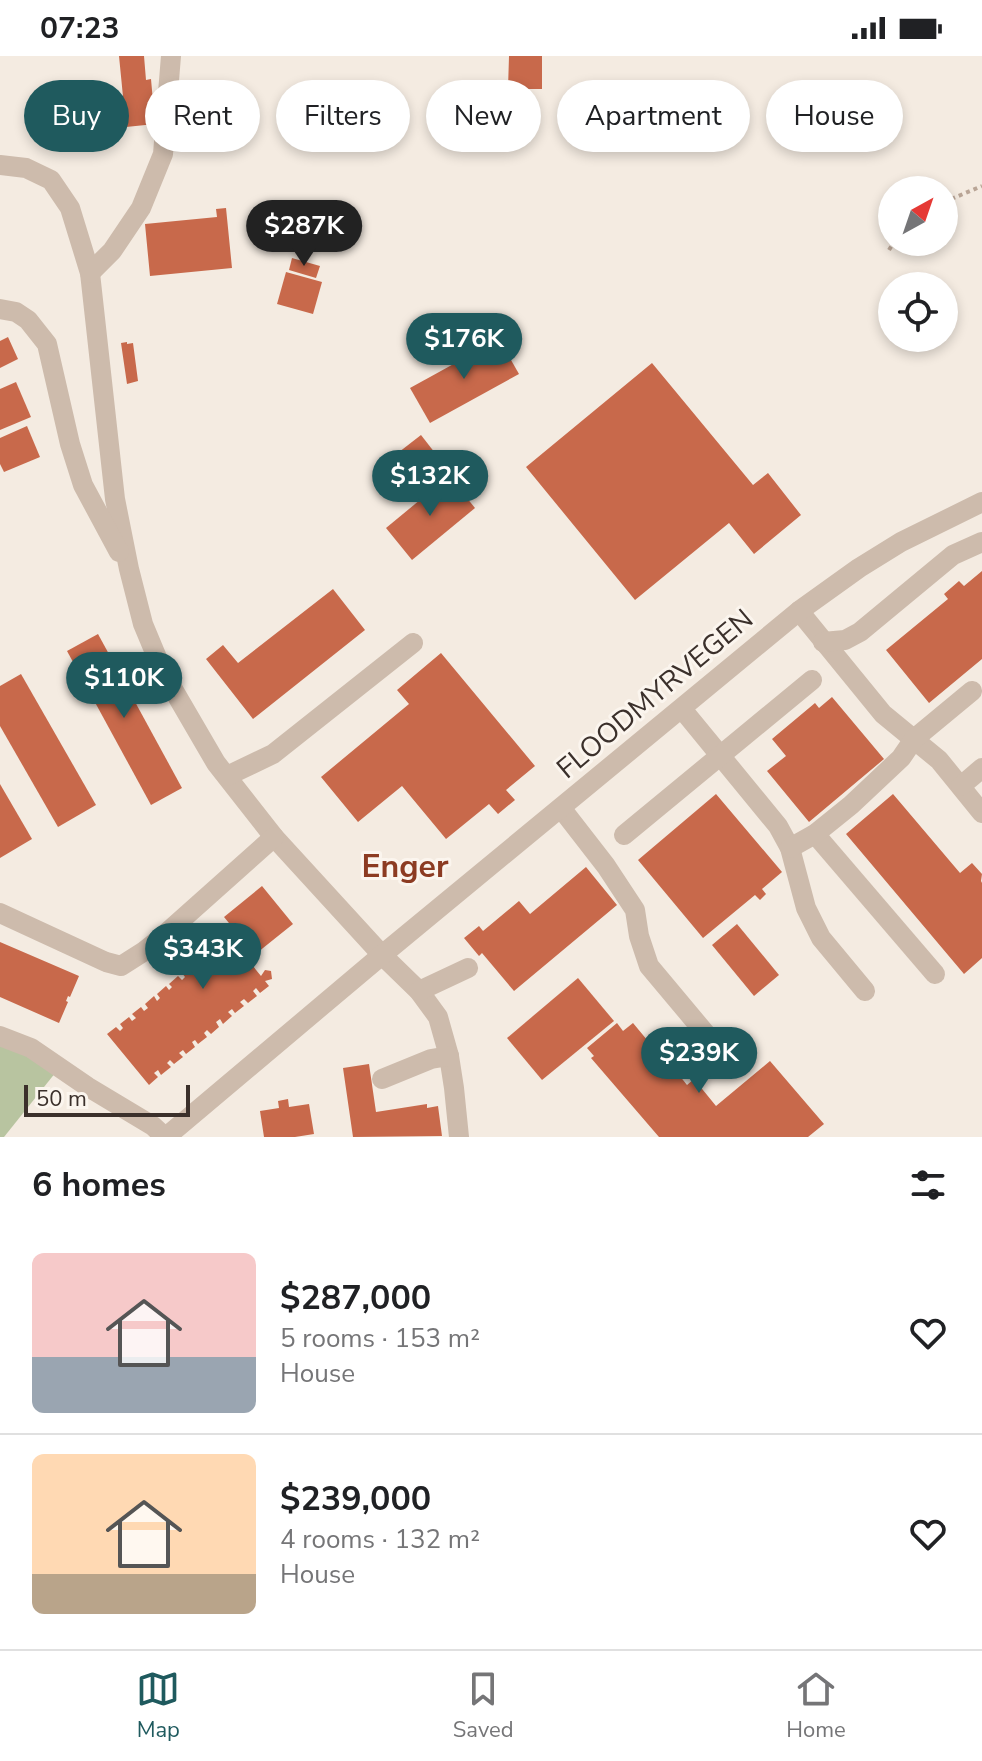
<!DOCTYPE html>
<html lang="en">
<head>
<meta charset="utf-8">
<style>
  :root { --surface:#fff; --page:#f2f2f2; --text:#202124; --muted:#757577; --line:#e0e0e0; --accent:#1f5a5e }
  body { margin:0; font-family:"Nunito Sans",sans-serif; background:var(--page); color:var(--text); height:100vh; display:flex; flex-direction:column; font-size:30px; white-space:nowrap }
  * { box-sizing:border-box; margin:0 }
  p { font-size:26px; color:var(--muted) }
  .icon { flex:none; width:44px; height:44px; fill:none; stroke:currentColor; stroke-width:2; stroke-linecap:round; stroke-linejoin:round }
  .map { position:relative; height:1081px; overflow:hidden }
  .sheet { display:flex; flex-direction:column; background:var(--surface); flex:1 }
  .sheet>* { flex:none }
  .top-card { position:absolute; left:24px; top:24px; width:934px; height:72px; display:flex; gap:16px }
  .needle { width:52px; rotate:40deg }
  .fabs { position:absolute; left:878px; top:120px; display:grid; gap:16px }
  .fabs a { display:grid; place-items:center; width:80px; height:80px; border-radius:50%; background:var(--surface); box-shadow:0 4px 12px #0003; font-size:40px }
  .scale { position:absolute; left:24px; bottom:20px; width:166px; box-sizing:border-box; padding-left:8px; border:4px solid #3b302b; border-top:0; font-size:22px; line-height:28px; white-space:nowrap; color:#3b302b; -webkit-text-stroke:6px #fbf5ee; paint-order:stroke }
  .price { position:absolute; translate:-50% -68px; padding:0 18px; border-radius:28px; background:var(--accent); color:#fff; font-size:26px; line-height:52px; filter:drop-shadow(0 2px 4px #0008) }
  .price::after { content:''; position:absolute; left:50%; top:48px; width:24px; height:18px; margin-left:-12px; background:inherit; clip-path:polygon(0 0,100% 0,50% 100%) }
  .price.selected { background:#222; color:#fff }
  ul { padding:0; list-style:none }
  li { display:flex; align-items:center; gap:24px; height:200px; padding:0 32px }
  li+li { border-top:2px solid var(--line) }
  li span { display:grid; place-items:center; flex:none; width:224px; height:160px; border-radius:12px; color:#555 }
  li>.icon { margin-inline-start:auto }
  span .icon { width:96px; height:96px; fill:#fffc; stroke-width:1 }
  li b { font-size:34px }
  h2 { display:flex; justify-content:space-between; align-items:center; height:96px; padding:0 32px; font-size:34px }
  .pill { padding:0 28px; border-radius:36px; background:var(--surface); box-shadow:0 4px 12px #0003; font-size:28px; line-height:72px }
  .pill.selected { background:var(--accent); color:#fff }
  .status { display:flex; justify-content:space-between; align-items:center; height:56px; padding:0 40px; background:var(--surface); direction:ltr }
  .status svg { height:22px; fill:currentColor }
  .tab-bar { display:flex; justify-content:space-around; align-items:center; height:112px; border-top:2px solid var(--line); background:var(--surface); font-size:22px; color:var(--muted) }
  .tab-bar a { display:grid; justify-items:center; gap:4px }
  .tab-bar .selected { color:var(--accent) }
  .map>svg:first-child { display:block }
  .green { fill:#b8c4a0 }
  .building { fill:#c8694b }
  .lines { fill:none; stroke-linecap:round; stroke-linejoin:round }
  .path { stroke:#b9a596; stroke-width:4; stroke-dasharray:4 4; stroke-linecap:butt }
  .minor { stroke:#cdbbac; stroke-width:20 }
  .labels { text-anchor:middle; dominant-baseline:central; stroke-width:6; stroke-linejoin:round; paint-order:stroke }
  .street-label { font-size:28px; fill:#3b302b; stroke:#fbf5ee }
  .quarter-label { font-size:32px; font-weight:bold; fill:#8c3b22; stroke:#fbf5ee }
</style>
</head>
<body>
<div class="status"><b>07:23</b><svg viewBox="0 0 49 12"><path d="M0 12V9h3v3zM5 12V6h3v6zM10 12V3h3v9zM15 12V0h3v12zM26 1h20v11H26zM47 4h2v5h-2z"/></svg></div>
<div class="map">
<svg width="982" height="1081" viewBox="0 0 982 1081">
  <rect width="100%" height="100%" fill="#f4ebe1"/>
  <polygon class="green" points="0,980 56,1016 4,1081 0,1081"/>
  <g class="building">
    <polygon points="119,0 144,0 146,24 151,23 155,68 126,71"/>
    <polygon points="509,0 542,0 542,33 508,33"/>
    <polygon points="226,152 232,212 150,220 145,168 217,161 216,153"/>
    <polygon points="292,202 320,210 316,222 289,214"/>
    <polygon points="286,216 322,226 313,258 277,248"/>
    <polygon points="8,281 18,303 0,312 0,285"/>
    <polygon points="499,283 519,318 430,367 410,332"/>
    <polygon points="127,286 127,288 133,287 138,325 127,328 121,287"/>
    <polygon points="652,307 753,429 768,417 801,459 754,498 729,467 635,544 526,411"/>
    <polygon points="16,326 31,361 0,374 0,333"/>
    <polygon points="27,370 40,401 4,416 0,408 0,382"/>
    <polygon points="421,379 442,406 402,437 381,410"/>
    <polygon points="449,420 475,452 412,504 386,472"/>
    <polygon points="982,515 982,603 929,647 886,594 948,543 944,538 959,525 964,530"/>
    <polygon points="333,533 365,574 253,663 206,603 223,589 238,607"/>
    <polygon points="98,578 182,732 151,749 67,595"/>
    <polygon points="441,597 535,710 506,734 515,744 498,758 489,748 446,783 402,730 358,766 321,721 409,648 397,634"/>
    <polygon points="21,618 96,749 58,771 0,670 0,630"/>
    <polygon points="832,641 884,703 809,766 767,715 786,700 772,683 815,647 819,652"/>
    <polygon points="0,728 32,783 0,802"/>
    <polygon points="716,738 782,816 762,833 766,838 760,844 755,839 703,882 638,804"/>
    <polygon points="893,738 960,817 972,807 982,818 981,825 982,827 982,902 964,918 846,778"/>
    <polygon points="586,811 617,849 514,935 482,897 479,900 464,882 479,870 483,875 519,845 530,858"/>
    <polygon points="262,830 293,868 248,904 261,920 265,914 271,915 272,923 265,925 269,930 260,937 256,932 253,935 257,940 248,947 244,943 240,946 244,950 235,957 232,953 228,956 232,960 223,968 220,963 216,966 219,971 211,978 207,974 204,977 207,981 198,988 195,984 192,986 195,991 186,998 183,994 179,997 183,1001 174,1008 170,1004 167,1007 171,1011 161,1019 158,1014 154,1017 158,1021 149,1029 107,978 116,971 120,975 123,972 120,968 129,961 132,965 136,962 132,958 141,951 144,955 148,952 145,948 154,940 157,945 160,942 157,938 166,930 169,934 172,931 169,928 178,920 182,924 185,921 182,917 190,910 194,914 197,911 194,907 203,900 206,904 209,901 206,897 215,890 219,894 222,891 218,887 228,879 231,884 238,878 224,861"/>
    <polygon points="737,868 779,919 754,940 712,889"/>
    <polygon points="0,886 79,920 70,941 68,940 66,945 68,946 59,967 0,941"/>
    <polygon points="578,922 614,965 542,1024 507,982"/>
    <polygon points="617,967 623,975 633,967 677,1020 679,1019 687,1029 694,1023 716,1050 770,1005 824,1068 808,1081 659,1081 591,1002 594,1000 587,992"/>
    <polygon points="369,1008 376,1056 427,1048 427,1052 438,1050 442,1080 353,1081 343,1012"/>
    <polygon points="288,1043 289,1051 309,1048 314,1078 295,1081 264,1081 260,1055 279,1052 278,1045"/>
  </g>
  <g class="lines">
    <g class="path">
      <polyline points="944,146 982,130"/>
      <polyline points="889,194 894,186"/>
    </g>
    <g class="minor">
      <polyline points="0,109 26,112 51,124 70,152 90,217 115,443 129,513 143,568 163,616 216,707 274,781 382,899 419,935 438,961 449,1000 454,1032 459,1081"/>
      <polyline points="90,217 112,195 141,152 163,98 171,0"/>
      <polyline points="0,253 16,256 28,264 47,288 70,388 83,429 119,496"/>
      <polyline points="799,555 883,658 939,704 982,757"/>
      <polyline points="823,586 845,584 860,576 953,499 982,486"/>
      <polyline points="682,653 778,770 790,792 806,852 821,882 865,935"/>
      <polyline points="227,720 273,698 413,587"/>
      <polyline points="961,730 982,712"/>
      <polyline points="561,752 606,810 635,854 639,880 649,910 726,1002"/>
      <polyline points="815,778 935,918"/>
      <polyline points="624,779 812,624"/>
      <polyline points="790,792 815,778 851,749 901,702 914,683 972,635"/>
      <polyline points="0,857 106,906 121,910 143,896 162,881 274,781"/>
      <polyline points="419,935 468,912"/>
      <polyline points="0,980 31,992 88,1031 153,1070 165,1081"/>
      <polyline points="382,1023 431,1003 449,1000"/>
      <polyline points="166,1081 382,899 799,555 859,512 901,486 982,446"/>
    </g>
  </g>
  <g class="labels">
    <g class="street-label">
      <text transform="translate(655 638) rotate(-40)">FLOODMYRVEGEN</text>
    </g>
    <g class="quarter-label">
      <text x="405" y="810">Enger</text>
    </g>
  </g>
</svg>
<div class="fabs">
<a><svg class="needle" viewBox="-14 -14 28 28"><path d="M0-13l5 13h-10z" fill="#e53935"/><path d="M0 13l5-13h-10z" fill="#757577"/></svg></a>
<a><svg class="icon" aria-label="locate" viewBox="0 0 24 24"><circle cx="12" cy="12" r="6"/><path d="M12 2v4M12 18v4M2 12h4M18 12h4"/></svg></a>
</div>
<div class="scale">50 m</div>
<b class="price selected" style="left:304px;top:212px">$287K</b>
<b class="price" style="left:464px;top:325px">$176K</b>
<b class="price" style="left:430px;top:462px">$132K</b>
<b class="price" style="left:124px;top:664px">$110K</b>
<b class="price" style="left:203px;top:935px">$343K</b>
<b class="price" style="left:699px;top:1039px">$239K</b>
<div class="top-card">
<a class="pill selected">Buy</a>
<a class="pill">Rent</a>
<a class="pill">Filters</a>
<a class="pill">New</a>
<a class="pill">Apartment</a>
<a class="pill">House</a>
</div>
</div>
<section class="sheet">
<h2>6 homes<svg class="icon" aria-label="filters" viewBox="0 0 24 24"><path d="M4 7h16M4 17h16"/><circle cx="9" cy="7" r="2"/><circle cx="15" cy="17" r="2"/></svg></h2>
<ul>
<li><span style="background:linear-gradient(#f6c9c9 65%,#9aa5b1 0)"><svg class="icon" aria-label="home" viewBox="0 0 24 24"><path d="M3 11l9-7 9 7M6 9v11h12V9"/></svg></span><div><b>$287,000</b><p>5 rooms · 153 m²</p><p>House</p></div><svg class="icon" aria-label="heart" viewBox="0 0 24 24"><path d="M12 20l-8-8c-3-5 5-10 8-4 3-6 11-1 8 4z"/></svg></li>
<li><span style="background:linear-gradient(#ffd9b3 75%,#b9a48a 0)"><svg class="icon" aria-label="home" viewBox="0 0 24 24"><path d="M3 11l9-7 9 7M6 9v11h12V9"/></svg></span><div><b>$239,000</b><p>4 rooms · 132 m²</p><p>House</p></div><svg class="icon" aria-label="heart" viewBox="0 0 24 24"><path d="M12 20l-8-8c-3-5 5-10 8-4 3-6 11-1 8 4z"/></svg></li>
</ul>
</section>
<nav class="tab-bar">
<a class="selected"><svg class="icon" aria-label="map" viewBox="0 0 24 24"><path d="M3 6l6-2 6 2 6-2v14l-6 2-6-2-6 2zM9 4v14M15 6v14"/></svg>Map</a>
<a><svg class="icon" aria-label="saved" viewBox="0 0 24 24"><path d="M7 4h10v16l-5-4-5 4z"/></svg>Saved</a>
<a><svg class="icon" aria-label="home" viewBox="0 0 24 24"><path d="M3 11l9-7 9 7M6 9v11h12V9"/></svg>Home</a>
</nav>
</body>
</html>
